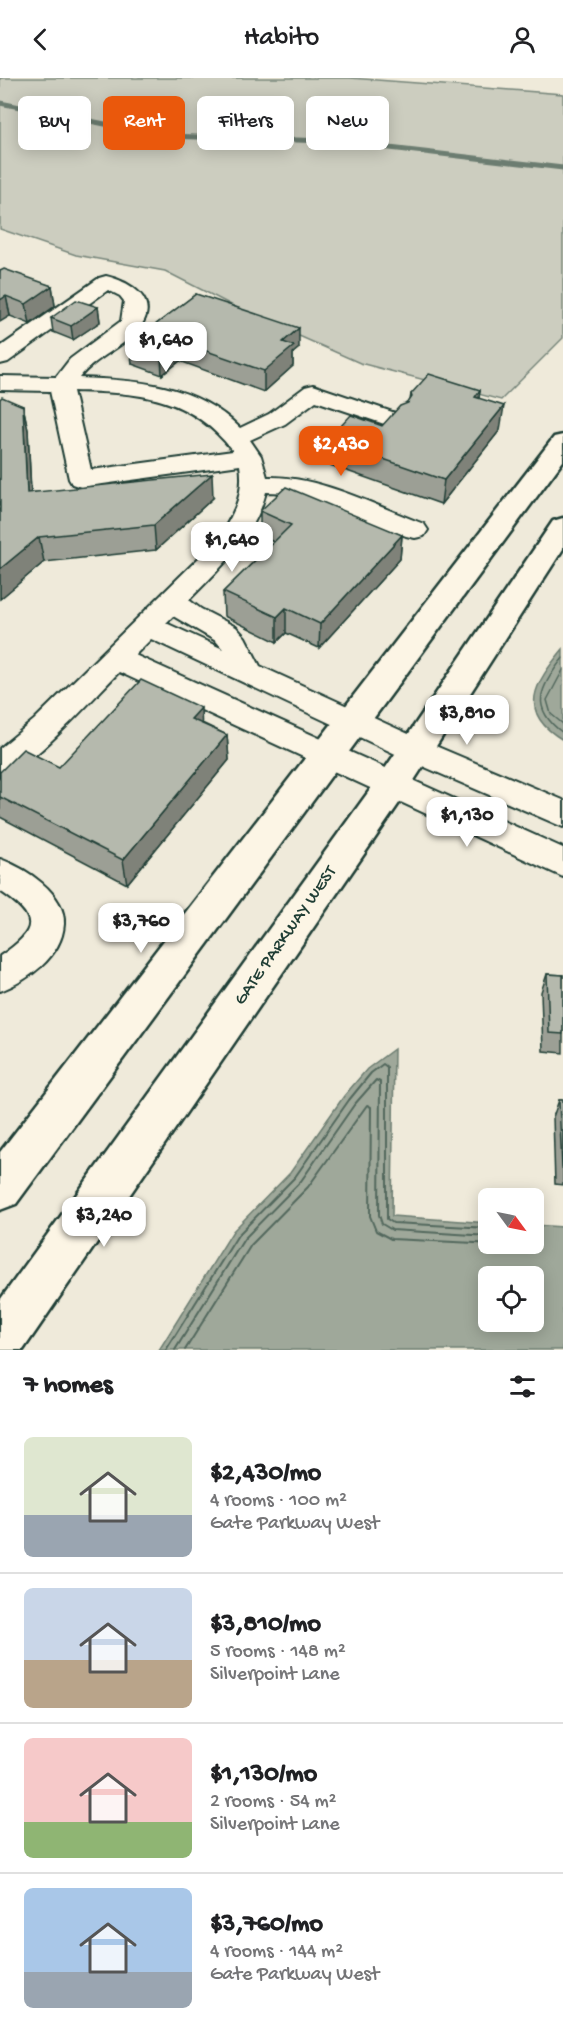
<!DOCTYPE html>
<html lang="en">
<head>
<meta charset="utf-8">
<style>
  :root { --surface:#fff; --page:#f6f6f6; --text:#202124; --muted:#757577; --line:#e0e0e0; --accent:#ea580c }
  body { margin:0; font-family:"Gochi Hand",sans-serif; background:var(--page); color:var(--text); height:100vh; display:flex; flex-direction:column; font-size:22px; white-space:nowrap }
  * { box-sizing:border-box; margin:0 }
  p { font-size:20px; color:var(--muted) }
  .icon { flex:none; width:33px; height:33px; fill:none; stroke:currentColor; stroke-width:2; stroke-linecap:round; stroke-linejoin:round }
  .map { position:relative; height:1272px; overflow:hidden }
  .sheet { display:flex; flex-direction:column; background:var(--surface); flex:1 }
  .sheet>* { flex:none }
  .top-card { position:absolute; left:18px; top:18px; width:528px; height:54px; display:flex; gap:12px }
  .needle { width:39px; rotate:123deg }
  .controls { position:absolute; left:478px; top:1110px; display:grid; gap:12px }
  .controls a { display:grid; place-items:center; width:66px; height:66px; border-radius:9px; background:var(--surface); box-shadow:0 3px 15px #0003; font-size:30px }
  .price { position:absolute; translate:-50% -51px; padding:0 14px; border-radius:12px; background:#fff; color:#222; font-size:20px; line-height:39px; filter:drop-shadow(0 2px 3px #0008) }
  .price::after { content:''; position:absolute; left:50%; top:36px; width:18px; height:14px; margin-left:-9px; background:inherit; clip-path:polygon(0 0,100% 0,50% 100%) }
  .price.current { background:var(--accent); color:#fff }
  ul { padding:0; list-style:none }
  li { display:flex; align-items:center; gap:18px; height:150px; padding:0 24px }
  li+li { border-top:2px solid var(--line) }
  li span { display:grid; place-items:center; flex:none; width:168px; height:120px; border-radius:9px; color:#555 }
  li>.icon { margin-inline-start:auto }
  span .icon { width:72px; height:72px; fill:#fffc; stroke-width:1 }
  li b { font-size:26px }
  h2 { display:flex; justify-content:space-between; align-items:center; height:72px; padding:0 24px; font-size:26px }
  .pill { padding:0 21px; border-radius:9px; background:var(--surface); box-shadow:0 3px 15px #0003; font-size:21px; line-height:54px }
  .pill.current { background:var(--accent); color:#fff }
  header { display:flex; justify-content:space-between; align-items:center; height:78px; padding:0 24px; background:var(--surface); font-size:27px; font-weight:600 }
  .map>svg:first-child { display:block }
  .green { fill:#cccdbf; stroke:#76857a; stroke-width:1.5 }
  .water { fill:#9fa89a; stroke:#6c7d71; stroke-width:1.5; fill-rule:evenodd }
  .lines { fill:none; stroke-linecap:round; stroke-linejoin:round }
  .shore-far1 { stroke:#52685d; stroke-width:1.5 }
  .shore { stroke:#52685d; stroke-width:2 }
  .stream { stroke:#6c7d71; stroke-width:5 }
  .street-casing { stroke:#1f3d34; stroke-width:4 }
  .secondary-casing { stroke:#1f3d34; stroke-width:5 }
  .street { fill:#fcf5e5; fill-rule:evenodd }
  .secondary { fill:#fcf5e5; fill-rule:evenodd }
  .wall { fill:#9c9f95; stroke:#1f3d34; stroke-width:1.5 }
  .shaded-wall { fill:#7f8279; stroke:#1f3d34; stroke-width:1.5 }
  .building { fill:#b5b9ad; stroke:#1f3d34; stroke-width:1.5 }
  .labels { text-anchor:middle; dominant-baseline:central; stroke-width:4.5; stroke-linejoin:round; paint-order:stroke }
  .street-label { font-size:18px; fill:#1f3d34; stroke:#fcf5e5 }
</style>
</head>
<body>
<header><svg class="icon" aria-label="back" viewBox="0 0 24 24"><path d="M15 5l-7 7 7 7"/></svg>Habito<svg class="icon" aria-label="person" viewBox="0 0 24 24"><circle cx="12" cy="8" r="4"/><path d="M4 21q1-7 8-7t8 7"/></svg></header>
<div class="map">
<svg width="563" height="1272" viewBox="0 0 563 1272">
  <rect width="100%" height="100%" fill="#efeada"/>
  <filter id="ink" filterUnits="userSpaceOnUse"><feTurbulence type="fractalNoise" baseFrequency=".0167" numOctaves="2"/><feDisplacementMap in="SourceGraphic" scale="12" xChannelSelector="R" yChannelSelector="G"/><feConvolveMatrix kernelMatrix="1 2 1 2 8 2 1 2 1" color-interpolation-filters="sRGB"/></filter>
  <g filter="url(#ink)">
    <polygon class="green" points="0,0 350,0 563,16 563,260 501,322 360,285 245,234 165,193 76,177 0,151"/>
    <g class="water">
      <path d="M 563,571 L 563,662 C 516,634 535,605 563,571 Z"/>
      <path d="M 394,971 L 392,1138 L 489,1145 L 489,1166 L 534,1166 L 534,1147 L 563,1149 L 563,1272 L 159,1272 L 233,1153 L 290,1095 L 344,1018 L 367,991 ZM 489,1198 L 534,1198 L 534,1244 L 489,1244 Z"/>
    </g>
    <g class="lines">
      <g class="shore-far1">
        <path d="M 563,580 C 540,609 529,630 563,655"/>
        <polyline points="563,592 547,622 551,636 563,646"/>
      </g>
      <g class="shore">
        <polyline points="166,1272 238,1157 295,1099 349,1022 371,995 383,986 387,989 387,1141 393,1145 489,1150"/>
        <polyline points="175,1272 244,1161 301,1103 354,1027 376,1002 380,1004 379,1137 382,1146 392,1152 489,1158"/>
        <polyline points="185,1272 251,1167 308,1109 367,1027 371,1029 370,1138 376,1153 391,1161 496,1166"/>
      </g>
      <polyline class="stream" points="0,25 165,58 329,63 563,90"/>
      <g class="street-casing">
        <g id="street">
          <path d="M 106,198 C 128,203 161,221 140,249 C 125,269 95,279 79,300 C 138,302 196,306 240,350 L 269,336 L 305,309 L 313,307 L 404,338 L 408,343 L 404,348 L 396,350 L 316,323 L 285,346 L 250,362 L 261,378 L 267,399 C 317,397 376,428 424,446 L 428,452 L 424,458 L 415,460 L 406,458 L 295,415 L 266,414 C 255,459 220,490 189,522 L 201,531 L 236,549 L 245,559 L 260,588 L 426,664 L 563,722 L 563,749 L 404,680 L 151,561 L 135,577 L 563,770 L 563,799 L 119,594 C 92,621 34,688 0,699 L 0,670 L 34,642 L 214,465 C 232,441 245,418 240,387 L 81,409 L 72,406 L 69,401 L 50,313 L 0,312 L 0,298 L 56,299 L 70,281 L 121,243 L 124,223 L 120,218 L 108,212 L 8,284 L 0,286 L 0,269 L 99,200 ZM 73,313 C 140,315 189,317 233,373 L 91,392 ZM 173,538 L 216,563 L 223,571 L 166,545 Z"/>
          <path d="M 0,781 C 25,790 66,815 64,846 C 62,879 27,903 0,913 L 0,878 C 39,852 39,839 0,813 Z"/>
        </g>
      </g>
      <g class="secondary-casing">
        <g id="secondary">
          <polygon points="563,357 563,383 16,1126 0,1132 0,1074 554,359"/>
          <polygon points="563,440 563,471 404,718 23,1272 0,1272 0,1222 380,698 553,443"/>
        </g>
      </g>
      <use href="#street" class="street"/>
      <use href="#secondary" class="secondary"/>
    </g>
    <g class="wall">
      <polygon points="0,193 52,208 55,228 30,246 10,238"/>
      <polygon points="196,216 299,270 293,275 293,288 264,314 180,283 162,297 132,286 130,266"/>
      <polygon points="98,229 100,244 73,262 53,254 51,240"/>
      <polygon points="480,312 479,320 500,352 441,426 327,386 328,362 382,348 408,325 410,322 411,316"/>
      <polygon points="0,321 23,328 28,352 31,414 213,420 156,472 44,484 0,521"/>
      <polygon points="260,433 402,457 400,481 319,570 286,555 277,564 224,538 223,514 274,464 260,458"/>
      <polygon points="202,645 227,657 229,682 127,806 0,739 0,694 59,689"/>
      <polygon points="547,896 563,897 563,975 543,973 541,914"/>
      <polygon points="559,1022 563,1022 563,1107 555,1106 553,1039"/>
    </g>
    <g class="shaded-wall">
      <polygon points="52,208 55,228 30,246 26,226"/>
      <polygon points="6,218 10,238 0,244 0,222"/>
      <polygon points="98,229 100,244 73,262 71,248"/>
      <polygon points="299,250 299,270 293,275 293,288 264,314 264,293 283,264"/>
      <polygon points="178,263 180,283 162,297 161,277"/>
      <polygon points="480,312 477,336 475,319"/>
      <polygon points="23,328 28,352 32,439 27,415"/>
      <polygon points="504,328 500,352 441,426 444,402"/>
      <polygon points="212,396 213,420 156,472 154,447"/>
      <polygon points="402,457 400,481 319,570 320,546"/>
      <polygon points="39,459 44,484 0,521 0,491"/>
      <polygon points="286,530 286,555 277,564 277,539"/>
      <polygon points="201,630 202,654 191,641"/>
      <polygon points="227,657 229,682 127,806 123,782"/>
    </g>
    <g class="building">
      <polygon points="4,191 52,208 26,226 6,218 0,222 0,193"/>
      <polygon points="196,216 299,250 283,264 294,268 264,293 178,263 161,277 130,266"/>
      <polygon points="76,222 98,229 71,248 51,240"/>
      <polygon points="429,296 480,312 475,319 504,328 444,402 328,362 351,337 382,348 400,328 408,325 412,319 411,316"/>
      <polygon points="2,319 23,328 27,415 212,396 154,447 39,459 0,491 0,321"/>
      <polygon points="286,409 402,457 320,546 286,530 277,539 223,514 291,447 260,433"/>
      <polygon points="141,602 201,630 191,641 227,657 123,782 0,719 0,694 23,671 59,689"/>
      <polygon points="547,896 563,897 563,956 549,955"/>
      <polygon points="559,1022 563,1022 563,1090 562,1090"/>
    </g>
  </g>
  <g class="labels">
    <g class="street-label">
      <text transform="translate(286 858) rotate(-55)">GATE PARKWAY WEST</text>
    </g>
  </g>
</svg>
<div class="controls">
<a><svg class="needle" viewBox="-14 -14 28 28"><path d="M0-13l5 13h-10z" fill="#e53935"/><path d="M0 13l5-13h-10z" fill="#757577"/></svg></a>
<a><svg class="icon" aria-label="locate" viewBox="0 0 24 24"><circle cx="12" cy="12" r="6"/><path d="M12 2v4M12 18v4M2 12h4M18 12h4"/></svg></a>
</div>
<b class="price" style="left:166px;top:295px">$1,640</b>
<b class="price current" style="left:341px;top:399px">$2,430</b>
<b class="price" style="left:232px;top:495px">$1,640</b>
<b class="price" style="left:467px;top:668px">$3,810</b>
<b class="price" style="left:467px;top:770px">$1,130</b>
<b class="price" style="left:141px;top:876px">$3,760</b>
<b class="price" style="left:104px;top:1170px">$3,240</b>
<div class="top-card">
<a class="pill">Buy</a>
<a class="pill current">Rent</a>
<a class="pill">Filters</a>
<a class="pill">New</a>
</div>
</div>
<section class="sheet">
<h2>7 homes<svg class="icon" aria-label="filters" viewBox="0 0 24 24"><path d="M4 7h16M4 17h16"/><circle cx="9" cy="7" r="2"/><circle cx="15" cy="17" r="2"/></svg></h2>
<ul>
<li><span style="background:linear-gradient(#dfe7d0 65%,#9aa5b1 0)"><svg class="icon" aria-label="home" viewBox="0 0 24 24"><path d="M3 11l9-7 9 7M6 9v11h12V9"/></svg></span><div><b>$2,430/mo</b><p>4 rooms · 100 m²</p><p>Gate Parkway West</p></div></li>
<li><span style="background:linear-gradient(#c9d6e8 60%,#b9a48a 0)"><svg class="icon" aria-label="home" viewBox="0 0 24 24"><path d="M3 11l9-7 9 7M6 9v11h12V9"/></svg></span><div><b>$3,810/mo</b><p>5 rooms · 148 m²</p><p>Silverpoint Lane</p></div></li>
<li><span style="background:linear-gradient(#f6c9c9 70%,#8fb573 0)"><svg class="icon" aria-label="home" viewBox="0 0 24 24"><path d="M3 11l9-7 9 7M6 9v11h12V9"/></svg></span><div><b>$1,130/mo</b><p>2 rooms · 54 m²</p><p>Silverpoint Lane</p></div></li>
<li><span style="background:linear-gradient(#a9c7e8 70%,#9aa5b1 0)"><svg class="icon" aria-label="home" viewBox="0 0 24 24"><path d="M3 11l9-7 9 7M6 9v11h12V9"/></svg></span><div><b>$3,760/mo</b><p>4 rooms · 144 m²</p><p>Gate Parkway West</p></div></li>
</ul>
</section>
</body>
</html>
